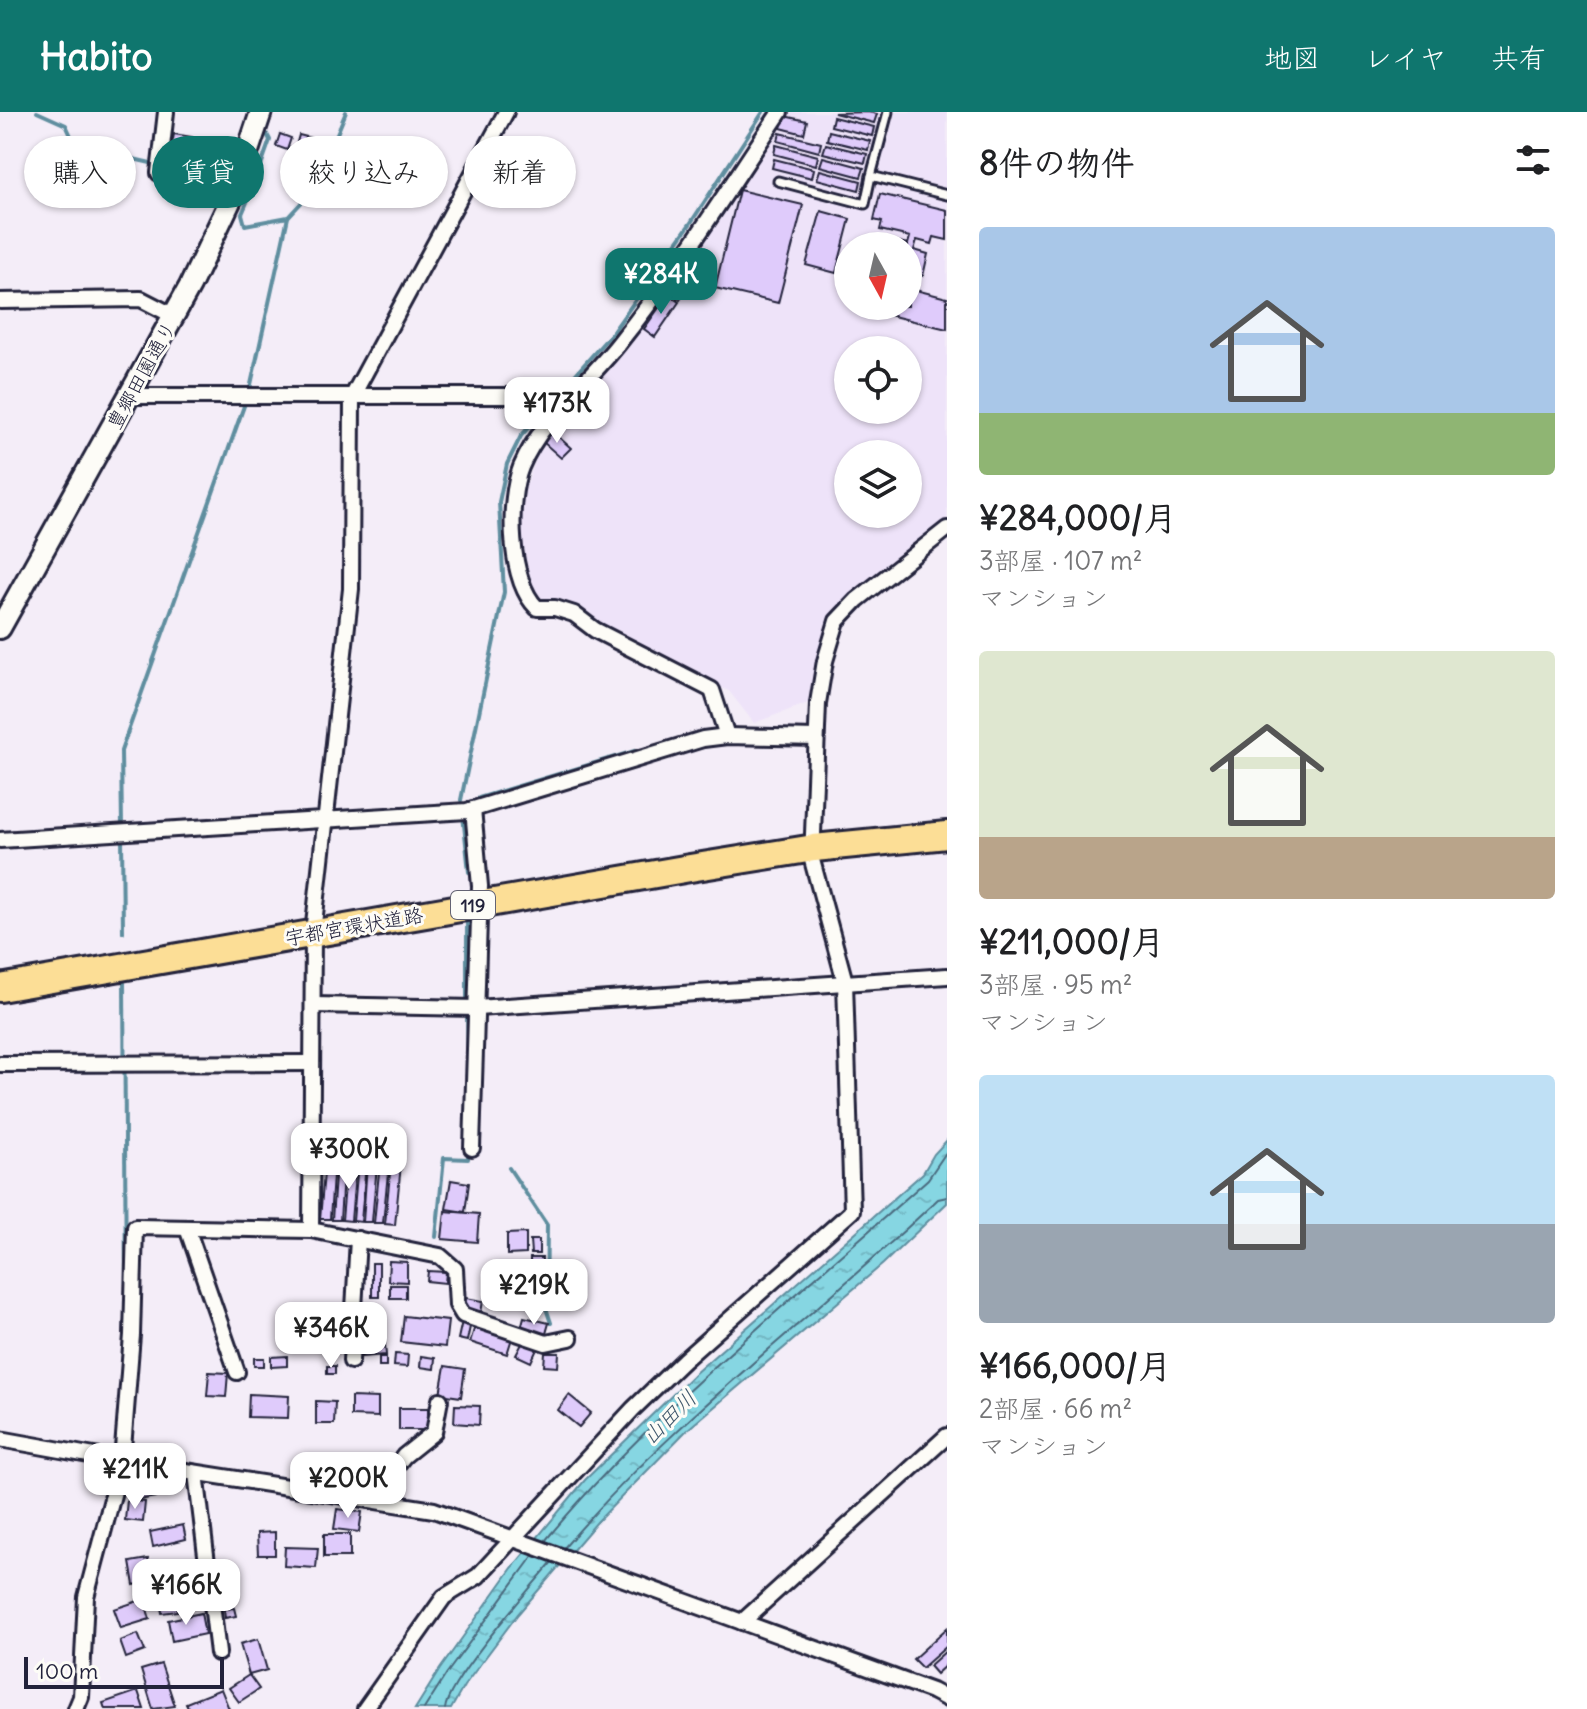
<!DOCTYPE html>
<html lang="ja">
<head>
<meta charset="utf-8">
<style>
  :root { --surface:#fff; --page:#f2f2f2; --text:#202124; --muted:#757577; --accent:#0f766e }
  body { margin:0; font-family:Delius,"Klee One",sans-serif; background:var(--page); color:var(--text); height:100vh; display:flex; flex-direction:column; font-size:30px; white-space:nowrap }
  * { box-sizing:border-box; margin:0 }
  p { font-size:26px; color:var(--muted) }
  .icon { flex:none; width:44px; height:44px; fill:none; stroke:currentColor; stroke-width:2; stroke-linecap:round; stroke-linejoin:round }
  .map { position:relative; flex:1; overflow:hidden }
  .side { display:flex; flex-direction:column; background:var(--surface); width:640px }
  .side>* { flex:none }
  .top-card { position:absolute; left:24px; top:24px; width:760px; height:72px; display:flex; gap:16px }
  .needle { width:52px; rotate:172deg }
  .tools { position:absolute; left:834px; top:120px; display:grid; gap:16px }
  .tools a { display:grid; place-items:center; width:88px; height:88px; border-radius:50%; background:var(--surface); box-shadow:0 2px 6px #0004; font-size:40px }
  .scale { position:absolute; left:24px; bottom:20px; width:200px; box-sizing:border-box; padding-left:8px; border:4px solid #22223b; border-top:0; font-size:22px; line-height:28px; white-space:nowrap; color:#22223b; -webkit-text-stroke:6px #fdfcf7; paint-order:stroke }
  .price { position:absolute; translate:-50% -68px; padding:0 18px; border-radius:16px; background:#fff; color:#222; font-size:26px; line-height:52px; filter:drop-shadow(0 2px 4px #0008) }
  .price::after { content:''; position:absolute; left:50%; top:48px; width:24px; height:18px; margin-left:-12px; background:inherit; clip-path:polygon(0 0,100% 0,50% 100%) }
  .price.active { background:var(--accent); color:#fff }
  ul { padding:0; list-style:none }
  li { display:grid; align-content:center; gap:16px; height:424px; padding:0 32px }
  li span { display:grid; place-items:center; height:248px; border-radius:8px; color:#555 }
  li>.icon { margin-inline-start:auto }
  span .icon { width:144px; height:144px; fill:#fffc; stroke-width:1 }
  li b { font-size:34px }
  h2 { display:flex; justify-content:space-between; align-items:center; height:96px; padding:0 32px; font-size:34px }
  .tag { padding:0 28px; border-radius:36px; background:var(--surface); box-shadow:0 2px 6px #0004; font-size:28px; line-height:72px }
  .tag.active { background:var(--accent); color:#fff }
  header { display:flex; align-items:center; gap:48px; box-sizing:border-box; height:112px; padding:0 40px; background:var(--accent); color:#fff }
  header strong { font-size:38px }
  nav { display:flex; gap:44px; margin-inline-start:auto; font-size:28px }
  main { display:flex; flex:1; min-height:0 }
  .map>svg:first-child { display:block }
  .built { fill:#eee3f9; fill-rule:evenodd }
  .water { fill:url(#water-ripples); stroke:#5e8e9f; stroke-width:2 }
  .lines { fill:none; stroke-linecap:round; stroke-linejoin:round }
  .shore { stroke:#4a6a7e; stroke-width:2 }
  .stream { stroke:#5e8e9f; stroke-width:4 }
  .building { fill:#dfcbfb; stroke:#22223b; stroke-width:2 }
  .lane-casing { stroke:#22223b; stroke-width:13 }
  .street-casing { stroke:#22223b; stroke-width:20 }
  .secondary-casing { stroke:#22223b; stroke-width:26 }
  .highway-casing { stroke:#22223b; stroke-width:32 }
  .lane { stroke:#fdfcf7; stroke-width:7 }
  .street { stroke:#fdfcf7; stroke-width:14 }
  .secondary { stroke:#fdfcf7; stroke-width:20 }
  .highway { stroke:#fcde96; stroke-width:26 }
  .labels { text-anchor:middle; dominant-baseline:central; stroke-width:6; stroke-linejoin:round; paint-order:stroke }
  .shield { fill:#fdfcf7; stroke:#646373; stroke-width:2 }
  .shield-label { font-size:18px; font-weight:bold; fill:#22223b }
  .street-label { font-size:20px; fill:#22223b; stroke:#fdfcf7 }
  .water-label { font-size:22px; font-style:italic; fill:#40586d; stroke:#fdfcf7 }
</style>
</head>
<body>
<header>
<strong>Habito</strong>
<nav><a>地図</a><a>レイヤ</a><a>共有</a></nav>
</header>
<main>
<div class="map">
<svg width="947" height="1597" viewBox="0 0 947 1597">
  <defs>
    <pattern id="water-ripples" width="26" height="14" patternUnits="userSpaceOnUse" patternTransform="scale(2)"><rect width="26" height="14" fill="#86d6e2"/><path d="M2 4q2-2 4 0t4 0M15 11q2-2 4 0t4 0" fill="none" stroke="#73b7c3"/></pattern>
  </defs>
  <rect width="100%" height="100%" fill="#f4edf8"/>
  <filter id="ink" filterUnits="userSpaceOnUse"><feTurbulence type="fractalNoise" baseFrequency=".0125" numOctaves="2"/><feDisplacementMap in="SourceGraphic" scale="16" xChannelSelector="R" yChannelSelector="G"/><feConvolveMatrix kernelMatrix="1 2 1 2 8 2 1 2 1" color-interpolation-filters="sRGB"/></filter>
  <g filter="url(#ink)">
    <path class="built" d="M 791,0 L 947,0 L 947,411 L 913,432 L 838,496 L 821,529 L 808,591 L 754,611 L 729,579 L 613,526 L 561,491 L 535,489 L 522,447 L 521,387 L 543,329 L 638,217 L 717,110 L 779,9 ZM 848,134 L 908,134 L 908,194 L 848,194 ZM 848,238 L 908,238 L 908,298 L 848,298 ZM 848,342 L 908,342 L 908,402 L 848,402 Z"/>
    <polygon class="water" points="947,1028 947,1091 883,1152 687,1318 597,1410 518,1502 464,1574 451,1597 415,1597 440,1557 512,1456 585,1368 694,1262 923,1061 934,1042"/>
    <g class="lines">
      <g class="shore">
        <path d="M 545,1429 C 657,1294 797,1184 928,1067 L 947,1039"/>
        <path d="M 564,1436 C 675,1305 815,1205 938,1087 L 947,1085"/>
        <polyline points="424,1597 447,1561 533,1444"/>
        <path d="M 445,1597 C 448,1569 530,1476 552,1450"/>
      </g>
      <g class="stream">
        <polyline points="37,0 66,13 72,26 129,46 155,52"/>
        <polyline points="163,54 226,69"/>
        <polyline points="733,58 770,0"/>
        <polyline points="253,76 270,28 263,15"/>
        <polyline points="288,105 314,77 346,0"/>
        <polyline points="479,686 638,638"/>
        <polyline points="461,688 504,480 499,390 507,352 521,324 612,221 690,112 763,0"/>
        <polyline points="463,703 469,760"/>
        <polyline points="122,715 121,639 250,277 288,105 245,113 242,102 253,76 249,75"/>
        <polyline points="122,724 123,820"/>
        <polyline points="467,810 467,892"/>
        <polyline points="124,871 126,1181"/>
        <polyline points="467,901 468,952"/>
        <polyline points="509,1056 547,1113 546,1196 551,1211"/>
        <polyline points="436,1125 444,1046 468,1047 468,1037"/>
        <polyline points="110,1368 116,1333"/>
      </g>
    </g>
    <g class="building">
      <polygon points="868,0 877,2 874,11 834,1"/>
      <polygon points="784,4 807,9 804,22 781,16"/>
      <polygon points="833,5 874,15 872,24 831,14"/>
      <polygon points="829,19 870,29 868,38 827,28"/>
      <polygon points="780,21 821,31 819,40 778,29"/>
      <polygon points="174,22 192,25 187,51 169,48"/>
      <polygon points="280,22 291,26 287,38 276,34"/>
      <polygon points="299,23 327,30 322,48 294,41"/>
      <polygon points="198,28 228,34 222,59 193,53"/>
      <polygon points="826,32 867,42 865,51 823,41"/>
      <polygon points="776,33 818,44 816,53 774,42"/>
      <polygon points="297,44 319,50 312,73 291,67"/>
      <polygon points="823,45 864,56 861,65 820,54"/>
      <polygon points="774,47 814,57 812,66 772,56"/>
      <polygon points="820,58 861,69 859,78 817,67"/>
      <polygon points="739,78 803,93 778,191 715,176"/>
      <polygon points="880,82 947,98 947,128 934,125 932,132 917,128 914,138 928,142 923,164 910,160 908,166 908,134 887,134 889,128 908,132 910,125 880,118 882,110 874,108"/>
      <polygon points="821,99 850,107 836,161 806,153"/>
      <polygon points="691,146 703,153 680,188 668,181"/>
      <polygon points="908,176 947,186 947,217 876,200 878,194 908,194"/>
      <polygon points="668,183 679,190 655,225 644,217"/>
      <polygon points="590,280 607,296 603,302 585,286"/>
      <polygon points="552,319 571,336 561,346 543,330"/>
      <polygon points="325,1049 334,1049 330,1107 320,1107"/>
      <polygon points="336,1049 344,1049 340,1108 332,1108"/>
      <polygon points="347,1049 356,1050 351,1109 342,1108"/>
      <polygon points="358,1050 366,1051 361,1110 353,1109"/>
      <polygon points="380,1050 389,1051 383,1111 374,1111"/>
      <polygon points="367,1051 377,1052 372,1110 363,1110"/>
      <polygon points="391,1051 401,1052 395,1113 385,1112"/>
      <polygon points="451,1068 469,1071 465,1100 446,1097"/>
      <polygon points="445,1099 479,1102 477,1130 442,1127"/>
      <polygon points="526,1121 526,1142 507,1143 507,1122"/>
      <polygon points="530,1128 539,1128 539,1142 531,1142"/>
      <polygon points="530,1146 542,1146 541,1165 530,1165"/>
      <polygon points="389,1149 407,1150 407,1170 388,1169"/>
      <rect x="372" y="1151" width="7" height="34"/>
      <polygon points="428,1159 446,1160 445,1171 427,1169"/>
      <rect x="390" y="1173" width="16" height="13"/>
      <polygon points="466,1186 483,1189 481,1201 464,1198"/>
      <polygon points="404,1204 448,1209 445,1235 401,1230"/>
      <polygon points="524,1205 549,1211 545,1225 520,1220"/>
      <polygon points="462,1209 471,1210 467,1229 458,1227"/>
      <polygon points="476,1211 513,1223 507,1242 470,1230"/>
      <polygon points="384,1223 386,1243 362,1245 361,1225"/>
      <polygon points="525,1226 539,1233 531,1250 516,1243"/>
      <polygon points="545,1241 559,1241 558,1255 544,1254"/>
      <polygon points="395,1242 408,1243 407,1255 394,1254"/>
      <polygon points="287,1244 287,1254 271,1255 271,1245"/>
      <polygon points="421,1244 435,1246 434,1257 420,1255"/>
      <rect x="379" y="1245" width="7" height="9"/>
      <rect x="254" y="1246" width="10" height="8"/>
      <rect x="327" y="1254" width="8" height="8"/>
      <polygon points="445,1254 465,1257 461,1285 440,1282"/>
      <polygon points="209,1260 228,1261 226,1285 207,1284"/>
      <polygon points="249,1282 289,1284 288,1306 248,1305"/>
      <polygon points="569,1283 591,1301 579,1315 558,1298"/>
      <polygon points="351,1285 378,1286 378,1305 351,1304"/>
      <polygon points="316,1289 335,1290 334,1312 316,1312"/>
      <polygon points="455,1293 480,1294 479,1313 454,1311"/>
      <rect x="399" y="1296" width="29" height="22"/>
      <polygon points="158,1367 161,1384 139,1388 136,1372"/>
      <polygon points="127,1388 145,1390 143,1410 125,1408"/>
      <polygon points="337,1397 362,1400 359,1420 334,1417"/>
      <polygon points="183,1413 186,1427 153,1435 150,1420"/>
      <polygon points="275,1420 275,1443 258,1443 257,1421"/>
      <rect x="324" y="1422" width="26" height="23"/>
      <polygon points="285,1435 318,1436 316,1456 284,1454"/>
      <polygon points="148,1447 152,1469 134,1473 130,1450"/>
      <polygon points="175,1479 178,1499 162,1501 159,1482"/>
      <polygon points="144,1487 150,1507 121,1516 114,1497"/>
      <polygon points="234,1496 236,1504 225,1506 224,1497"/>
      <polygon points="201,1501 205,1522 172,1529 168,1508"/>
      <polygon points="947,1516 947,1534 922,1556 913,1547"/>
      <polygon points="138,1522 145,1539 126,1546 120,1529"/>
      <polygon points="258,1527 267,1558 249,1563 240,1532"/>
      <polygon points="947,1538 947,1552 936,1562 929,1554"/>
      <polygon points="161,1552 175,1594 153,1597 141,1558"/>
      <polygon points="249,1563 259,1577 239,1590 229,1576"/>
      <polygon points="221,1577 229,1597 189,1597 186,1591"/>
      <polygon points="138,1579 144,1597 105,1597 103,1591"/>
    </g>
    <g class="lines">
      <g class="lane-casing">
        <g id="lane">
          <polyline points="888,0 871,64 947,83"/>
          <polyline points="778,69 865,92 871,64"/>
        </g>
      </g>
      <g class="street-casing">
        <g id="street">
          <polyline points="166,0 159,61 234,81"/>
          <polyline points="0,189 141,187 174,204"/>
          <polyline points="129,284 545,284"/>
          <path d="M 727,624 L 712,578 L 595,518 L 574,502 L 555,496 L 537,496 C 509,469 507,390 521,355 C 541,307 587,272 619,231 C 678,158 728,77 780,0"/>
          <polyline points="0,728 467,699 703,627 727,624 816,626"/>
          <polyline points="313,893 477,896 947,864"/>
          <polyline points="0,952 312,951"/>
          <polyline points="472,1036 480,774 473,697"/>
          <polyline points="187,1116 237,1260"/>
          <polyline points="311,1118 440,1144 455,1157 457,1193 463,1203 546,1231 570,1226"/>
          <polyline points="351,1249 358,1127"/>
          <polyline points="0,1327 122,1349 434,1398 932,1579 947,1587"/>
          <polyline points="196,1361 218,1541"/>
          <polyline points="370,1388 404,1344 434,1320 440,1288"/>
          <polyline points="742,1510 947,1324"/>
          <polyline points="76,1597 81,1585 86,1485 122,1349 132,1223 135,1115 311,1118 313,821 351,477 352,285 506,0"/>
          <polyline points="365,1597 444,1485 478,1464 633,1297 684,1248 852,1099 845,870 812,748 818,591 825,549 837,509 857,488 947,417"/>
        </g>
      </g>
      <g class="secondary-casing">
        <polyline id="secondary" points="0,516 190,174 234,81 261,0"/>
      </g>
      <g class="highway-casing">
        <polyline id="highway" points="0,876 690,756 814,736 947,723"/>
      </g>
      <use href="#lane" class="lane"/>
      <use href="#street" class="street"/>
      <use href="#secondary" class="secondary"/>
      <use href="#highway" class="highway"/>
    </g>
  </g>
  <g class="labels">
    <rect class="shield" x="451" y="779" width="44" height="28" rx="6"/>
    <g class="shield-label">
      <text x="473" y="793">119</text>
    </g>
    <g class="street-label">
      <text transform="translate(141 263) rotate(-61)">豊郷田園通り</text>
      <text transform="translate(354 814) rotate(-10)">宇都宮環状道路</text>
    </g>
    <g class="water-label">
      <text transform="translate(669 1305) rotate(-45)">山田川</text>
    </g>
  </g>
</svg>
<div class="tools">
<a><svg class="needle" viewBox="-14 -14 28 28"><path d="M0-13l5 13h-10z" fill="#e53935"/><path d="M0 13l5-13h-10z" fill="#757577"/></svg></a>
<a><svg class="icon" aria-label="locate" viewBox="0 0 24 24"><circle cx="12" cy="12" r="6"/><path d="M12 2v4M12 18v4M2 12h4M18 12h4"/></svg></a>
<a><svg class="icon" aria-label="layers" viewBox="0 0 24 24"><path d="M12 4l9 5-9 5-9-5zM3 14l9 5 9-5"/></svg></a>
</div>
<div class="scale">100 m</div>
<b class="price active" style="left:661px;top:204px">¥284K</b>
<b class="price" style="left:557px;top:333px">¥173K</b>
<b class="price" style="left:349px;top:1079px">¥300K</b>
<b class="price" style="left:534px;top:1215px">¥219K</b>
<b class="price" style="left:331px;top:1258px">¥346K</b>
<b class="price" style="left:135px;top:1399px">¥211K</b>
<b class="price" style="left:348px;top:1408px">¥200K</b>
<b class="price" style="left:186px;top:1515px">¥166K</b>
<div class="top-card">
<a class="tag">購入</a>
<a class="tag active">賃貸</a>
<a class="tag">絞り込み</a>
<a class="tag">新着</a>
</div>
</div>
<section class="side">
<h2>8件の物件<svg class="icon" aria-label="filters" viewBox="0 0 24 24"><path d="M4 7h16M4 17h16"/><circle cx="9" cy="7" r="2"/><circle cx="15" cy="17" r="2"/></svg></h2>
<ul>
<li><span style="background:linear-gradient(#a9c7e8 75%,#8fb573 0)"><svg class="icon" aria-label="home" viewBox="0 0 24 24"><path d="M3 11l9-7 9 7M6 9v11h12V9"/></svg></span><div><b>¥284,000/月</b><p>3部屋 · 107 m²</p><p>マンション</p></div></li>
<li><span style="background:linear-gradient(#dfe7d0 75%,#b9a48a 0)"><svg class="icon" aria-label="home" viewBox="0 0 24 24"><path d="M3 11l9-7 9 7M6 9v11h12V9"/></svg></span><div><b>¥211,000/月</b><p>3部屋 · 95 m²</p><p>マンション</p></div></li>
<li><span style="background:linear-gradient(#bfe0f5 60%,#9aa5b1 0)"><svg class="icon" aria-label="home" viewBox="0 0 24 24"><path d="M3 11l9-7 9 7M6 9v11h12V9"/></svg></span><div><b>¥166,000/月</b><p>2部屋 · 66 m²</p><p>マンション</p></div></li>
</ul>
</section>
</main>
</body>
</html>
